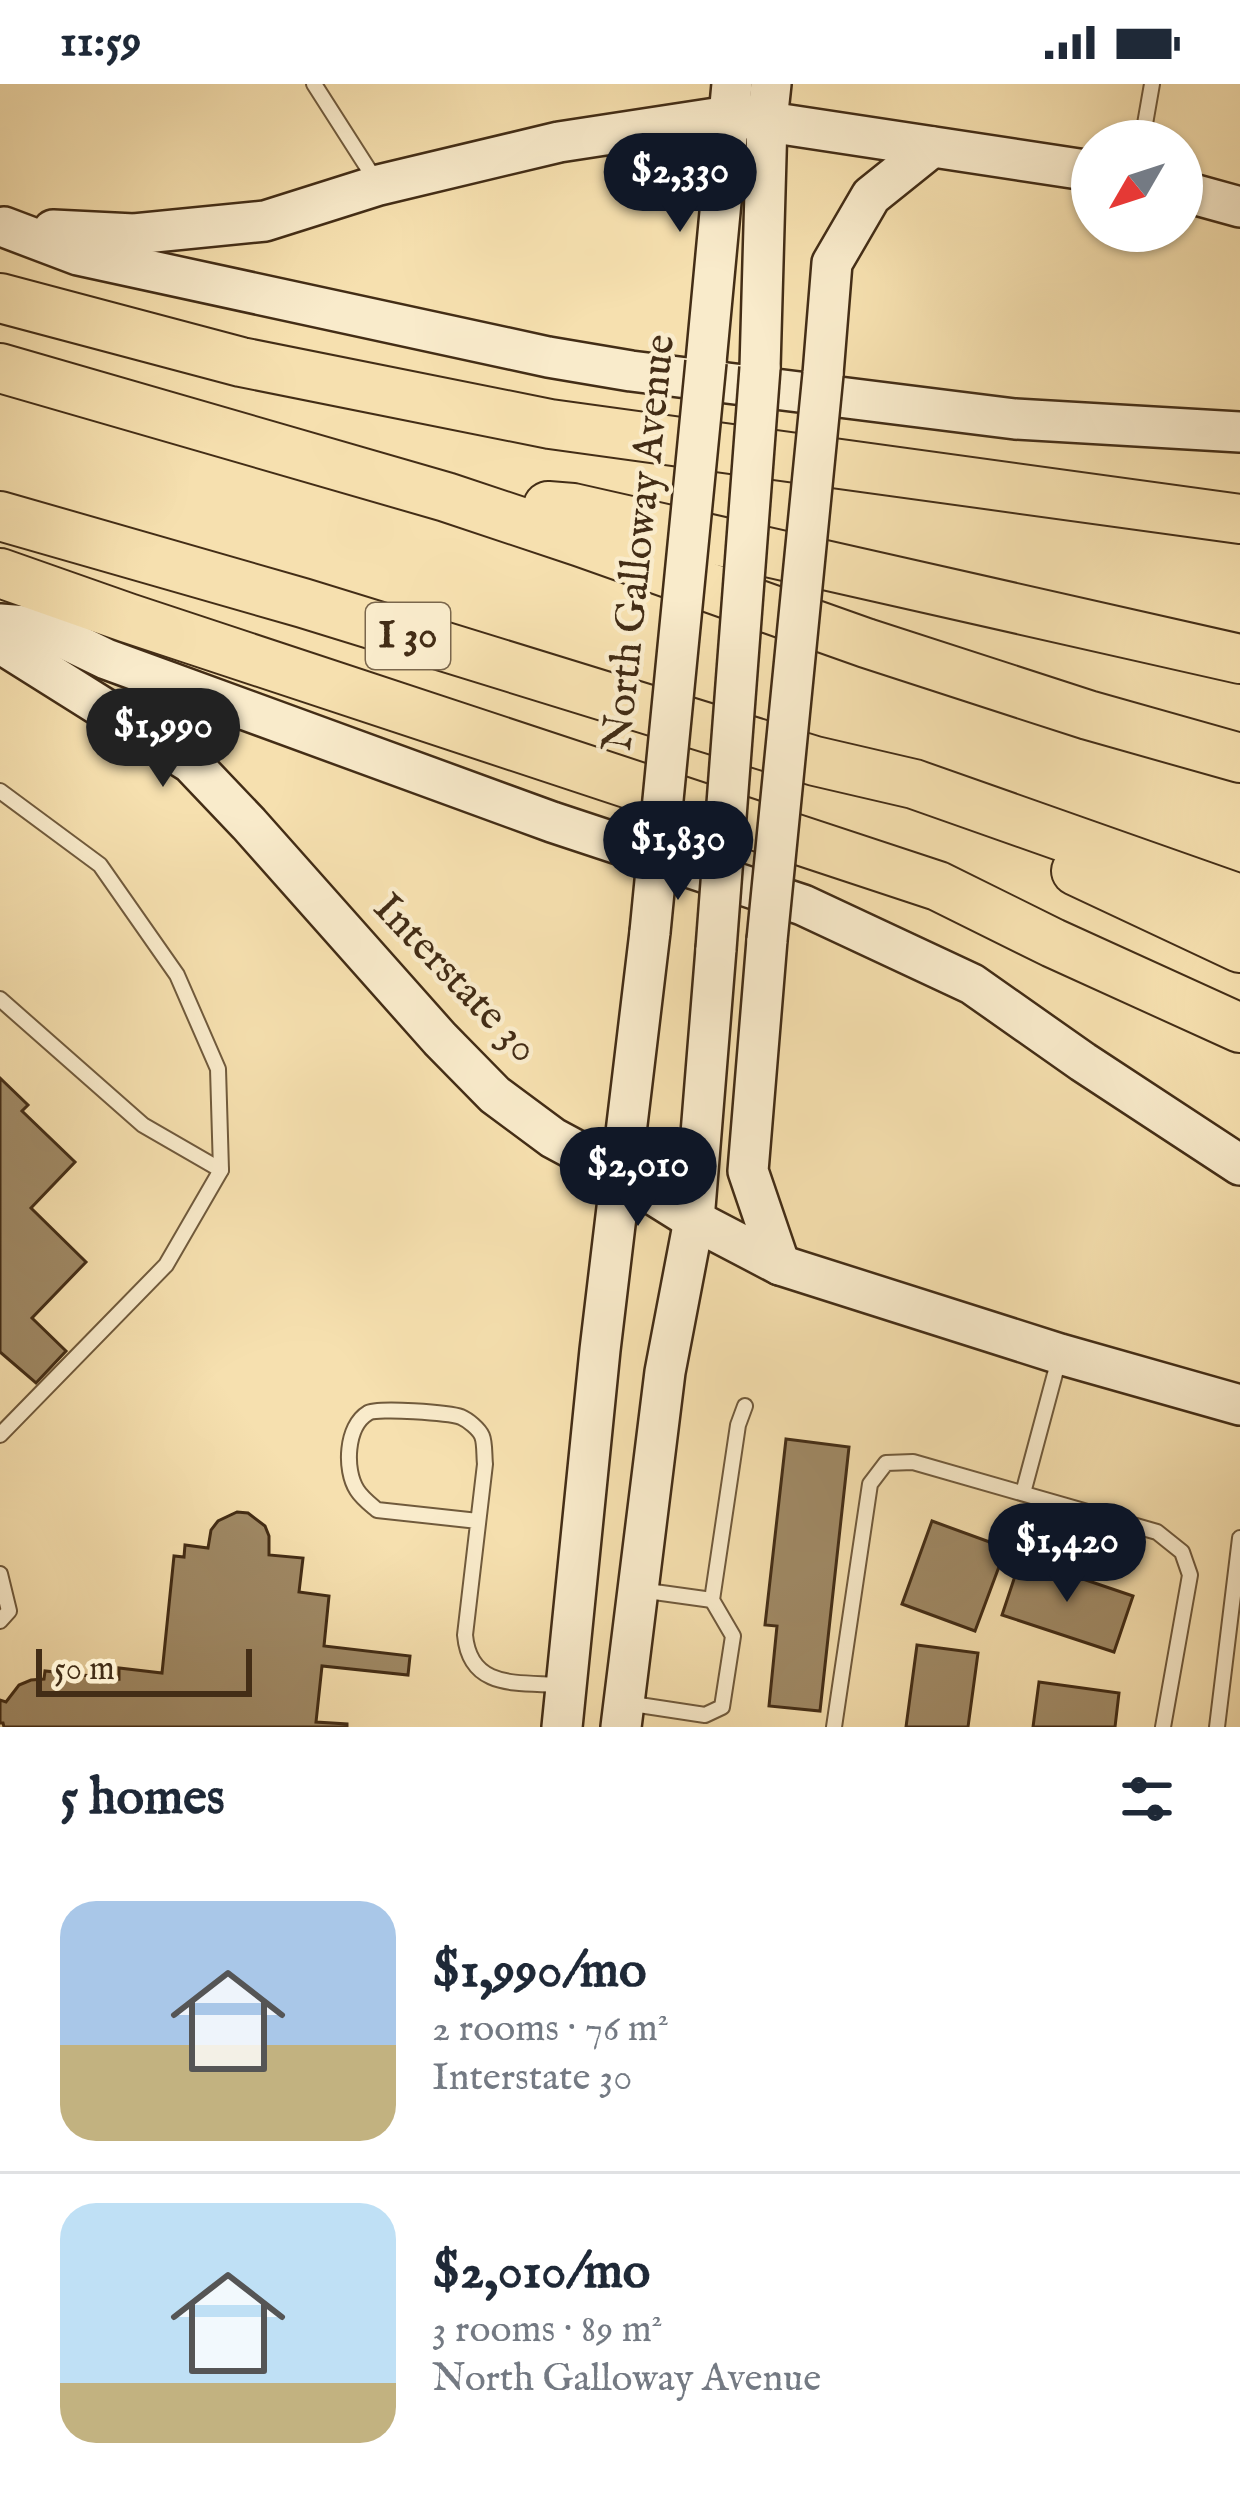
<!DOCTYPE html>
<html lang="en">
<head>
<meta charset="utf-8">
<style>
  :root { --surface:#fff; --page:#f2f2f3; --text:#1f2937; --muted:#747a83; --line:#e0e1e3; --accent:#111827 }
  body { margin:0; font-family:"IM FELL English",serif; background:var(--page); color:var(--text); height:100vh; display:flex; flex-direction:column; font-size:45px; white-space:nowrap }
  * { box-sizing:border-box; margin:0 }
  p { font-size:39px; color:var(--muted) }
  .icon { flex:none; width:66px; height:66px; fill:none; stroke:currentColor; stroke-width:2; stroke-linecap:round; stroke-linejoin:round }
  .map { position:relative; height:1643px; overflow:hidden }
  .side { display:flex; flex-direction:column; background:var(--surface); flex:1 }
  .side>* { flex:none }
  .needle { width:78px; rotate:231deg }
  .fabs { position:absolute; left:1071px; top:36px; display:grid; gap:24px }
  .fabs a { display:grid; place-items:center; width:132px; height:132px; border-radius:50%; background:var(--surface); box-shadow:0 3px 9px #0004; font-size:60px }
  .scale { position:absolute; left:36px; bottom:30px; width:216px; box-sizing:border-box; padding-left:12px; border:6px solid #432d16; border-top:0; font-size:33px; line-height:42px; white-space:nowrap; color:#432d16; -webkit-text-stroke:9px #f9ebcb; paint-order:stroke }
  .price { position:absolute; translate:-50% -102px; padding:0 27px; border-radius:42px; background:var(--accent); color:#fff; font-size:39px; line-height:78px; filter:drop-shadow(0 3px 6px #0008) }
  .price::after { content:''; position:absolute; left:50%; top:72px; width:36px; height:27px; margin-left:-18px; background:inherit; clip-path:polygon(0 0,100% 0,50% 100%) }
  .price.on { background:#222; color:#fff }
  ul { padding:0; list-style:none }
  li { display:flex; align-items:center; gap:36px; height:300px; padding:0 60px }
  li+li { border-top:3px solid var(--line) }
  li span { display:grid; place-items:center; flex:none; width:336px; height:240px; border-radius:36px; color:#555 }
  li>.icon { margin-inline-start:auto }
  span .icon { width:144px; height:144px; fill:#fffc; stroke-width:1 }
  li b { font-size:51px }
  h2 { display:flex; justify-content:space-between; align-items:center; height:144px; padding:0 60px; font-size:51px }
  .status { display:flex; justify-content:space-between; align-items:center; height:84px; padding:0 60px; background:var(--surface); direction:ltr }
  .status svg { height:33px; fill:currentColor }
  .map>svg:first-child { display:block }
  .building { fill:#a08a66; stroke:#432d16; stroke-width:3 }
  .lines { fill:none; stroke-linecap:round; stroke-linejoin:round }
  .lane-casing { stroke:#705a3c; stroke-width:18 }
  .secondary-casing { stroke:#432d16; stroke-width:44 }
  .highway-casing { stroke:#432d16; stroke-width:52 }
  .lane { stroke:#f9ebcb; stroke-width:14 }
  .secondary { stroke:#f9ebcb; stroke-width:39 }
  .highway { stroke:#f6e0af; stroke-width:48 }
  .secondary-bridge-casing { stroke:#432d16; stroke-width:44; stroke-linecap:butt }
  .secondary-bridge { stroke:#f9ebcb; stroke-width:39 }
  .labels { text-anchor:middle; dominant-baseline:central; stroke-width:9; stroke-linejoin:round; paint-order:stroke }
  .shield { fill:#f9ebcb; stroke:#7a664c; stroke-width:3 }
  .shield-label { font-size:39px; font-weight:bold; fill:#432d16 }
  .street-label { font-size:42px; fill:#432d16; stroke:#f9ebcb }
</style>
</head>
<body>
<div class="status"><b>11:59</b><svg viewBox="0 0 49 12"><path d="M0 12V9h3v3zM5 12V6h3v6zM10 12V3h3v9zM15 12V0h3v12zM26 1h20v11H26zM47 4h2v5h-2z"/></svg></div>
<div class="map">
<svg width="1240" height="1643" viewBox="0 0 1240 1643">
  <rect width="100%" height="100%" fill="#f6e0af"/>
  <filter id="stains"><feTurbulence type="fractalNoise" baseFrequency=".00167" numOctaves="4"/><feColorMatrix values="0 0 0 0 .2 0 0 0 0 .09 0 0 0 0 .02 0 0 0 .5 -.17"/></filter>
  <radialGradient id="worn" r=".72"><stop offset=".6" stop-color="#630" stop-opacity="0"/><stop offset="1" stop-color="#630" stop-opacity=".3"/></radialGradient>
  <g class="building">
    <polygon points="0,994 28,1021 22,1027 75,1078 31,1124 86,1178 32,1234 66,1267 36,1299 0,1268"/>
    <polygon points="786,1355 849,1363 820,1627 769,1622 777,1542 765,1541"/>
    <polygon points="237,1428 248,1429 265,1442 269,1452 269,1471 303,1474 299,1508 329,1512 324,1562 410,1572 408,1591 322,1582 316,1638 347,1640 347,1643 4,1643 3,1639 0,1639 0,1616 6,1618 19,1601 31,1596 44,1595 45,1587 119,1595 119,1584 162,1589 174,1472 184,1473 185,1461 208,1464 211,1446 218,1437"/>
    <polygon points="932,1437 1006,1464 975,1547 902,1520"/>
    <polygon points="1021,1474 1133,1512 1114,1568 1002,1531"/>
    <polygon points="917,1561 978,1569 968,1643 906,1643"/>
    <polygon points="1039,1598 1119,1609 1115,1643 1033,1643"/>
  </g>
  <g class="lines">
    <g class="lane-casing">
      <g id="lane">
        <polyline points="314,0 376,97"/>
        <polyline points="1142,57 1152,0"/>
        <polyline points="0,707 100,781 177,891 218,985 221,1086 166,1181 0,1351"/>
        <polyline points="0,915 143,1041 221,1086"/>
        <polyline points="1023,1409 1059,1275"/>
        <path d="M 478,1437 L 377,1426 C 370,1420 362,1414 357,1406 C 344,1386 346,1342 368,1329 C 377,1323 450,1329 461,1333 C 468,1336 479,1345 482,1352 C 485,1359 484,1372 485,1380 L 465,1551 C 470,1606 518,1598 561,1601"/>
        <polyline points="0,1490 9,1527 0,1537"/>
        <polyline points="640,1506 712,1516"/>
        <polyline points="626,1619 705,1631 722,1623 733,1552 712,1516 738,1341 745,1322"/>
        <polyline points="834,1643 870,1400 886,1379 913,1378 1157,1448 1182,1468 1190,1491 1163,1643"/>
        <polyline points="1217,1643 1240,1454"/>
      </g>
    </g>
    <g class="secondary-casing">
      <g id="secondary">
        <polyline points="1182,107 1240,123"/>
        <polyline points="4,143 78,171 548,273 631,287 1015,335 1240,348"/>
        <polyline points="53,146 134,150 265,137 379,101 559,58 729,32 1092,87"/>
        <polyline points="706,278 732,0"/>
        <polyline points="760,284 767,37 771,0"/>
        <polyline points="823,290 832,179 871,112 932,63"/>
        <polyline points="0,540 40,543 106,575 552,738 803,821 972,900 1083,978 1240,1081"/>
        <polyline points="0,559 191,679 249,740 440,955 495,1011 553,1054 622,1091 694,1136 780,1181 1060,1270 1240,1321"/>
        <polyline points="767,856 748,1087 780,1181"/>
        <polyline points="562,1643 600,1266 650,848"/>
        <polyline points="621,1643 665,1288 694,1136 716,865"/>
      </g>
    </g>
    <g class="highway-casing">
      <g id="highway">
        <polyline points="0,214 241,278 550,340 1240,435"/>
        <polyline points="0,284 446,413 581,458 866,559 1088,631 1240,674"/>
        <polyline points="548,422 573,424 1240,575"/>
        <polyline points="0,432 303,519 815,677 914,700 1240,815"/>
        <polyline points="0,489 128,534 938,802 1053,859 1240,944"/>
        <polyline points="1076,787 1240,864"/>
      </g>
    </g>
    <use href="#lane" class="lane"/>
    <use href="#secondary" class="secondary"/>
    <use href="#highway" class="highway"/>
    <g class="secondary-bridge-casing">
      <g id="secondary-bridge">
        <polyline points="650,848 706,278"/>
        <polyline points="767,856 823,290"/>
        <polyline points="716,865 760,284"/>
      </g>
    </g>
    <use href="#secondary-bridge" class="secondary-bridge"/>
  </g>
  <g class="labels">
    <rect class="shield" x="366" y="519" width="84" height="66" rx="9"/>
    <g class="shield-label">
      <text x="408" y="552">I 30</text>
    </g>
    <g class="street-label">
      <text transform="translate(640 459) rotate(-84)">North Galloway Avenue</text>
      <text transform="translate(455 895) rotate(46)">Interstate 30</text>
    </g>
  </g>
  <rect width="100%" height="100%" filter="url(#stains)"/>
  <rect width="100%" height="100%" fill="url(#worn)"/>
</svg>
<div class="fabs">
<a><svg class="needle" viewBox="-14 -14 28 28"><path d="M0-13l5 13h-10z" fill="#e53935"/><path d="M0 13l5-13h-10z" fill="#747a83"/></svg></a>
</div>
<div class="scale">50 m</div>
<b class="price" style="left:680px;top:151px">$2,330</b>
<b class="price on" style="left:163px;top:706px">$1,990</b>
<b class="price" style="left:678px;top:819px">$1,830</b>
<b class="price" style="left:638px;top:1145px">$2,010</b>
<b class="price" style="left:1067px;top:1521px">$1,420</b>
</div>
<section class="side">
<h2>5 homes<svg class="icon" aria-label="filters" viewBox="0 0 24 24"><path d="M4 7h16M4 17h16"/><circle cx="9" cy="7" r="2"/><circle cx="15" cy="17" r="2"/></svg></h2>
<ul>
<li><span style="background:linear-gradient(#a9c7e8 60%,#c2b280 0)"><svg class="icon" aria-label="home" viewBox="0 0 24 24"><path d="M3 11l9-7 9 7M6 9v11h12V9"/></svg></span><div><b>$1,990/mo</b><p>2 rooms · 76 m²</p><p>Interstate 30</p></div></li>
<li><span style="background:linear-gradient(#bfe0f5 75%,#c2b280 0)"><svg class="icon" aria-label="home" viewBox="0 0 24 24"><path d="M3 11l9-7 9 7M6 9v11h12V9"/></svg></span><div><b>$2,010/mo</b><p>3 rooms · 89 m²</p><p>North Galloway Avenue</p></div></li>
</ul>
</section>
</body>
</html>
